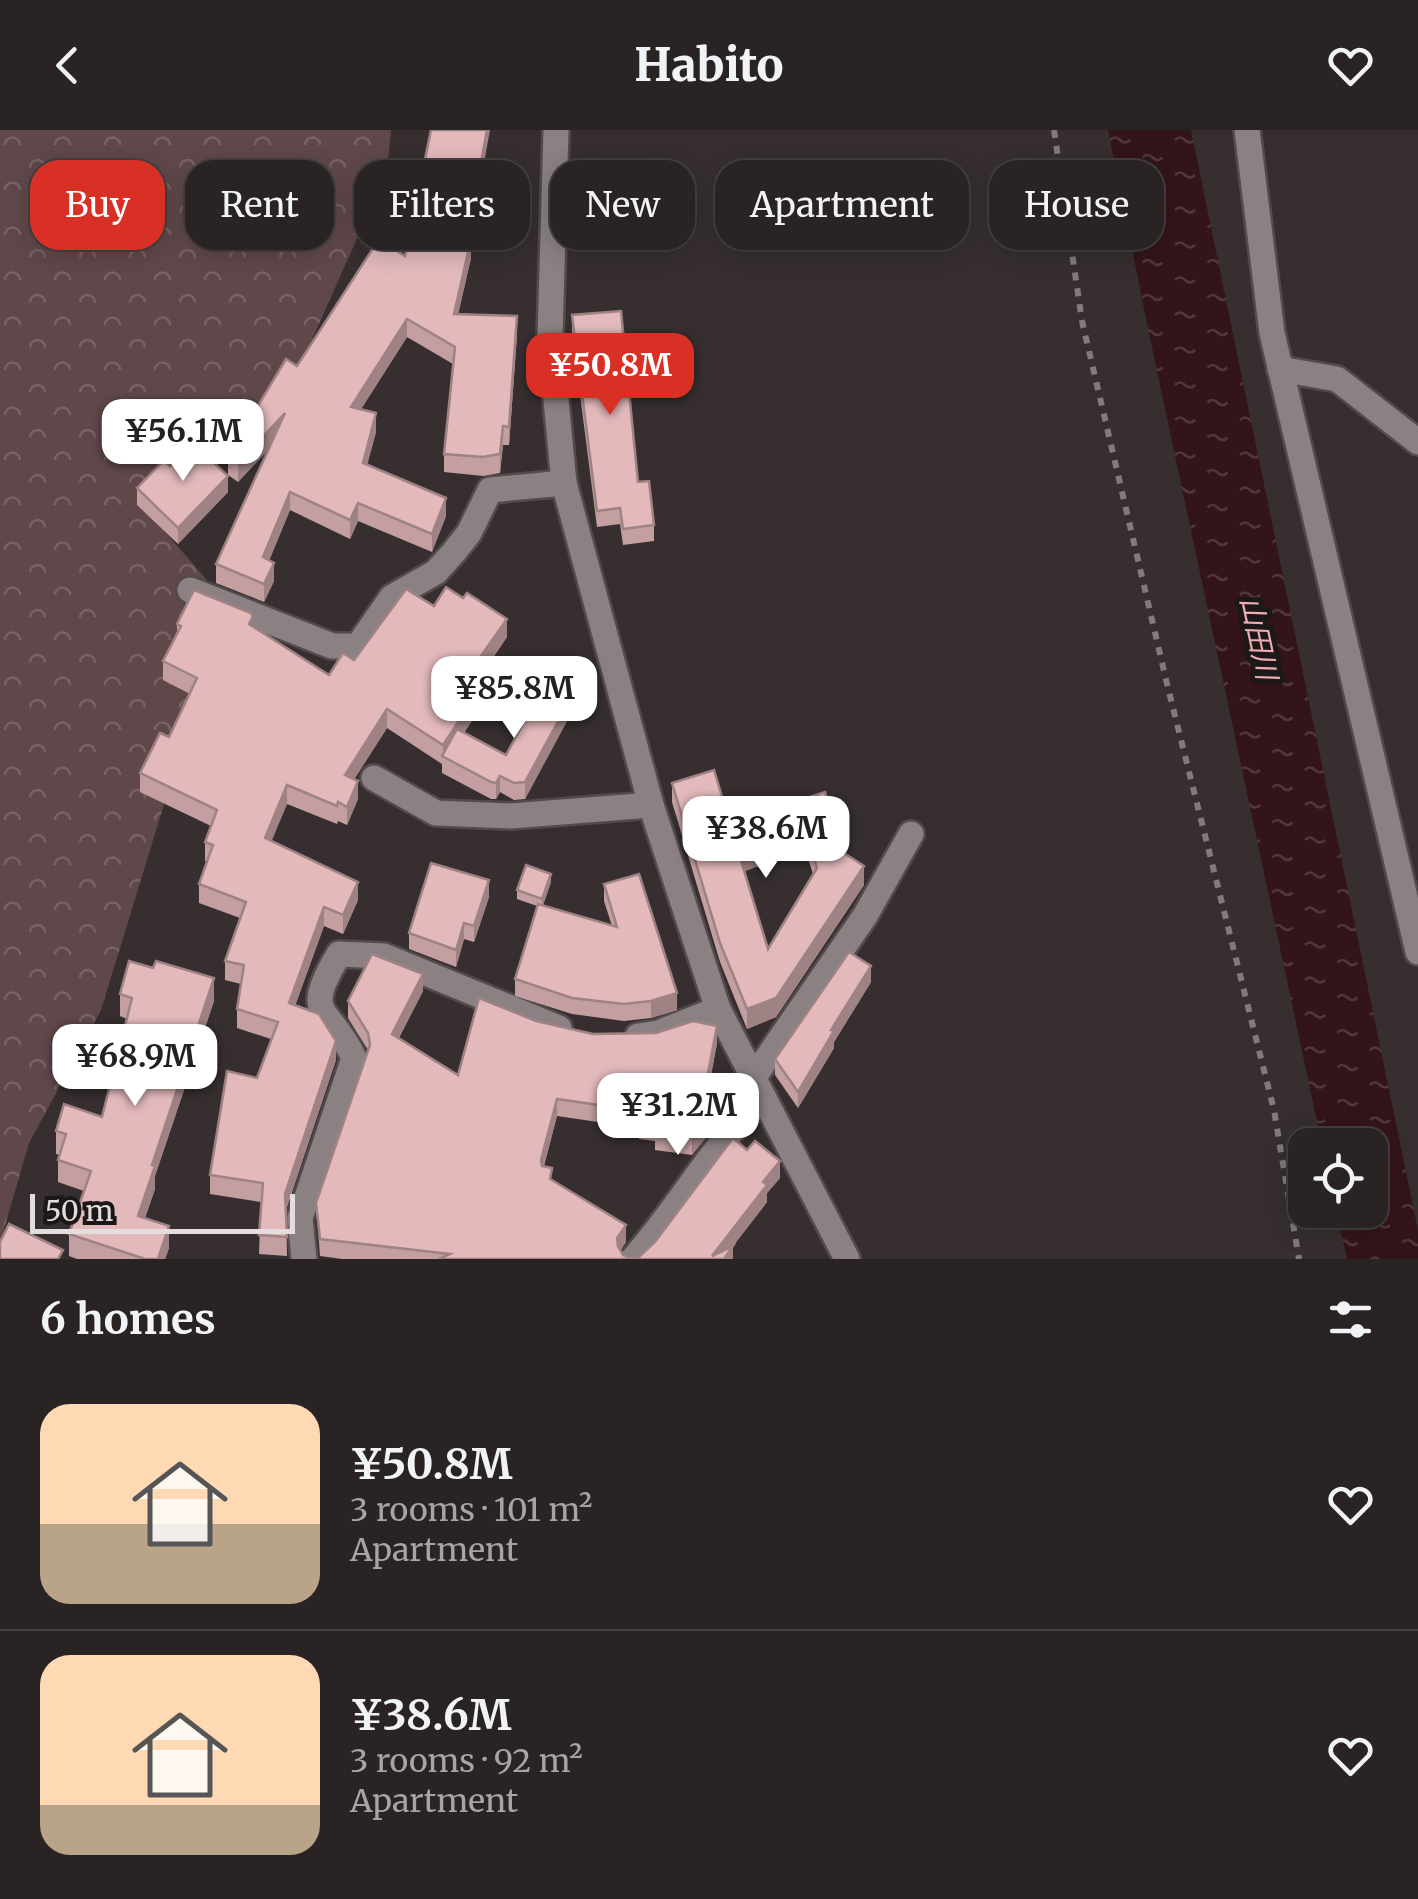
<!DOCTYPE html>
<html lang="en">
<head>
<meta charset="utf-8">
<style>
  :root { --surface:#292323; --page:#312b2b; --text:#f1f3f6; --muted:#a5a4a6; --line:#454041; --accent:#d93025 }
  body { margin:0; font-family:Merriweather,"Noto Sans JP",serif; background:var(--page); color:var(--text); height:100vh; display:flex; flex-direction:column; font-size:38px; white-space:nowrap }
  * { box-sizing:border-box; margin:0 }
  p { font-size:32px; color:var(--muted) }
  .icon { flex:none; width:55px; height:55px; fill:none; stroke:currentColor; stroke-width:2; stroke-linecap:round; stroke-linejoin:round }
  .map { position:relative; height:1129px; overflow:hidden }
  .drawer { display:flex; flex-direction:column; background:var(--surface); flex:1 }
  .drawer>* { flex:none }
  .hud { position:absolute; left:30px; top:30px; width:1360px; height:90px; display:flex; gap:20px }
  .controls { position:absolute; left:1288px; top:998px; display:grid; gap:20px }
  .controls a { display:grid; place-items:center; width:100px; height:100px; border-radius:20px; background:var(--surface); box-shadow:0 5px 25px #0003,0 0 0 2px var(--line); font-size:50px }
  .scale { position:absolute; left:30px; bottom:25px; width:265px; box-sizing:border-box; padding-left:10px; border:5px solid #e3ddde; border-top:0; font-size:28px; line-height:35px; white-space:nowrap; color:#e3ddde; -webkit-text-stroke:8px #1c1818; paint-order:stroke }
  .price { position:absolute; translate:-50% -85px; padding:0 22px; border-radius:20px; background:#fff; color:#222; font-size:32px; line-height:65px; filter:drop-shadow(0 2px 5px #0008) }
  .price::after { content:''; position:absolute; left:50%; top:60px; width:30px; height:22px; margin-left:-15px; background:inherit; clip-path:polygon(0 0,100% 0,50% 100%) }
  .price.current { background:var(--accent); color:#fff }
  ul { padding:0; list-style:none }
  li { display:flex; align-items:center; gap:30px; height:250px; padding:0 40px }
  li+li { border-top:2px solid var(--line) }
  li span { display:grid; place-items:center; flex:none; width:280px; height:200px; border-radius:30px; color:#555 }
  li>.icon { margin-inline-start:auto }
  span .icon { width:120px; height:120px; fill:#fffc; stroke-width:1 }
  li b { font-size:42px }
  h2 { display:flex; justify-content:space-between; align-items:center; height:120px; padding:0 40px; font-size:42px }
  .tag { padding:0 35px; border-radius:30px; background:var(--surface); box-shadow:0 5px 25px #0003,0 0 0 2px var(--line); font-size:35px; line-height:90px }
  .tag.current { background:var(--accent); color:#fff }
  header { display:flex; justify-content:space-between; align-items:center; height:130px; padding:0 40px; background:var(--surface); font-size:45px; font-weight:800 }
  .map>svg:first-child { display:block }
  .forest { fill:url(#forest-crowns) }
  .water { fill:url(#water-ripples) }
  .lines { fill:none; stroke-linecap:round; stroke-linejoin:round }
  .minor-casing { stroke:#524a4b; stroke-width:30 }
  .path { stroke:#827b7c; stroke-width:6; stroke-dasharray:8 8; stroke-linecap:butt }
  .minor { stroke:#8b8182; stroke-width:25 }
  .wall { fill:#c39fa2; fill-rule:evenodd }
  .shaded-wall { fill:#9f8284 }
  .building { fill:#e3b9bc; stroke:#9f8284; stroke-width:2.5; fill-rule:evenodd }
  .labels { text-anchor:middle; dominant-baseline:central; stroke-width:10; stroke-linejoin:round; paint-order:stroke }
  .water-label { font-size:28px; font-style:italic; fill:#efadb2; stroke:#1c1818 }
</style>
</head>
<body>
<header><svg class="icon" aria-label="back" viewBox="0 0 24 24"><path d="M15 5l-7 7 7 7"/></svg>Habito<svg class="icon" aria-label="heart" viewBox="0 0 24 24"><path d="M12 20l-8-8c-3-5 5-10 8-4 3-6 11-1 8 4z"/></svg></header>
<div class="map">
<svg width="1418" height="1129" viewBox="0 0 1418 1129">
  <defs>
    <pattern id="forest-crowns" width="20" height="18" patternUnits="userSpaceOnUse" patternTransform="scale(2.5)"><rect width="20" height="18" fill="#60484a"/><path d="M2 6a3 3 0 1 1 6 0M12 15a3 3 0 1 1 6 0" fill="none" stroke="#776264"/></pattern>
    <pattern id="water-ripples" width="26" height="14" patternUnits="userSpaceOnUse" patternTransform="scale(2.5)"><rect width="26" height="14" fill="#331519"/><path d="M2 4q2-2 4 0t4 0M15 11q2-2 4 0t4 0" fill="none" stroke="#50373a"/></pattern>
  </defs>
  <rect width="100%" height="100%" fill="#372f2f"/>
  <polygon class="forest" points="0,0 391,0 387,41 302,232 204,325 153,388 226,472 101,880 29,1013 0,1113"/>
  <polygon class="water" points="1108,0 1191,0 1418,1100 1418,1129 1347,1129 1336,1080 1370,1080 1370,1015 1322,1015 1148,199"/>
  <g class="lines">
    <g class="minor-casing">
      <g id="minor">
        <polyline points="556,0 550,208 564,353 651,675 718,879 847,1129"/>
        <polyline points="1247,0 1272,203 1418,822"/>
        <polyline points="1280,239 1337,249 1418,312"/>
        <polyline points="190,460 332,516 358,516 392,467 436,442 454,422 469,403 490,360 564,353"/>
        <polyline points="374,648 436,683 511,686 651,675"/>
        <polyline points="638,906 658,903 718,879"/>
        <polyline points="754,947 865,786 911,704"/>
        <path d="M 304,1129 L 300,1088 L 354,928 C 329,874 300,889 339,824 L 384,826 L 559,898"/>
        <path d="M 633,1129 C 679,1078 713,1013 764,968"/>
      </g>
    </g>
    <polyline class="path" points="1054,0 1082,191 1168,558 1274,980 1299,1129"/>
    <use href="#minor" class="minor"/>
  </g>
  <g class="wall">
    <polygon points="470,109 471,128 458,184 517,205 509,315 503,315 500,343 483,346 444,342 444,324 453,234 407,207 361,279 376,302 367,334 446,386 432,422 358,391 350,409 290,380 269,430 274,451 264,472 216,453 216,434 269,319 238,352 228,345 228,326 297,236 405,126"/>
    <polygon points="572,185 654,395 654,411 623,415 620,394 597,397 572,202"/>
    <polygon points="170,336 228,362 178,414 137,375 137,358"/>
    <polygon points="434,476 507,507 490,532 495,555 464,603 506,625 574,578 525,669 514,670 500,662 496,669 491,669 442,643 442,634 387,598 354,649 358,669 347,695 338,691 337,694 287,674 271,711 358,770 343,804 324,796 295,876 336,930 286,1080 287,1126 259,1124 261,1072 210,1064 210,1045 257,948 271,909 237,898 237,879 241,854 225,850 225,831 240,788 199,773 199,754 207,732 205,731 205,712 211,696 140,662 140,643 169,607 190,564 163,550 163,531 177,505 177,494 253,497 329,545 354,530"/>
    <path d="M 672,653 L 730,693 L 825,662 L 844,723 L 864,755 L 776,887 L 747,899 L 720,832 L 672,672 ZM 805,719 L 813,744 L 768,819 L 745,741 Z"/>
    <polygon points="551,752 543,775 612,796 604,771 604,754 677,880 651,888 624,891 572,884 515,866 515,849 537,776 517,769 517,760"/>
    <polygon points="489,767 474,812 464,809 456,837 409,819 409,803"/>
    <polygon points="871,852 834,912 834,918 798,978 775,945 775,929"/>
    <polygon points="423,861 399,908 458,945 536,891 593,904 717,913 704,985 708,1005 692,1025 655,1020 655,1011 639,1009 639,998 557,986 544,1036 552,1051 626,1112 620,1121 623,1125 631,1128 639,1127 780,1048 767,1063 767,1072 733,1116 733,1129 342,1129 320,1126 316,1073 368,920 348,888 348,871"/>
    <polygon points="120,864 214,871 155,1046 155,1059 145,1088 169,1118 165,1129 77,1129 69,1126 69,1104 84,1061 58,1052 58,1030 60,1025 56,1024 56,1001 102,987 127,889 120,886"/>
  </g>
  <g class="shaded-wall">
    <polygon points="487,0 490,0 467,127 467,108"/>
    <polygon points="471,109 471,128 454,203 454,184"/>
    <polygon points="517,186 517,205 509,315 509,297"/>
    <polygon points="407,189 407,207 351,295 351,277"/>
    <polygon points="285,283 285,302 238,352 238,333"/>
    <polygon points="376,283 376,302 363,351 363,333"/>
    <polygon points="503,296 503,315 500,343 500,324"/>
    <polygon points="228,346 228,362 178,414 178,398"/>
    <polygon points="290,362 290,380 263,446 263,427"/>
    <polygon points="446,368 446,386 432,422 432,404"/>
    <polygon points="358,373 358,391 350,409 350,390"/>
    <polygon points="274,433 274,451 264,472 264,454"/>
    <polygon points="507,489 507,507 481,545 481,526"/>
    <polygon points="495,536 495,555 447,629 443,627 443,615"/>
    <polygon points="574,562 574,578 525,669 525,652"/>
    <polygon points="387,579 387,598 345,664 345,645"/>
    <polygon points="500,646 500,662 496,669 496,653"/>
    <polygon points="358,651 358,669 347,695 347,677"/>
    <polygon points="287,655 287,674 265,727 265,708"/>
    <polygon points="805,700 805,719 739,743 739,724"/>
    <polygon points="864,736 864,755 776,887 747,899 747,879"/>
    <polygon points="551,744 551,752 542,778 542,769"/>
    <polygon points="489,750 489,767 474,812 474,796"/>
    <polygon points="358,752 358,770 343,804 343,785"/>
    <polygon points="324,777 324,796 289,892 289,873"/>
    <polygon points="464,793 464,809 456,837 456,820"/>
    <polygon points="871,836 871,852 834,912 834,918 798,978 798,962 831,900"/>
    <polygon points="423,844 423,861 392,921 392,904"/>
    <polygon points="214,848 214,871 155,1046 155,1059 138,1108 138,1086 152,1035"/>
    <polygon points="677,863 677,880 651,888 651,871"/>
    <polygon points="717,896 717,913 703,986 703,969"/>
    <polygon points="336,911 336,930 285,1083 285,1064"/>
    <polygon points="557,969 557,986 541,1047 541,1030"/>
    <polygon points="708,988 708,1005 692,1025 692,1008"/>
    <polygon points="780,1031 780,1048 767,1063 767,1072 723,1129 712,1126 763,1052"/>
    <polygon points="626,1095 626,1112 617,1125 617,1108"/>
    <polygon points="169,1096 169,1118 165,1129 158,1129"/>
    <polygon points="733,1116 733,1129 724,1129"/>
  </g>
  <g class="building">
    <polygon points="431,0 487,0 467,108 471,109 454,184 517,186 509,297 503,296 500,324 483,327 444,324 455,217 407,189 351,277 376,283 363,333 446,368 432,404 358,373 350,390 290,362 263,427 274,433 264,454 216,434 285,283 238,333 228,326 286,229 297,236 379,109 405,126"/>
    <polygon points="621,181 638,352 649,351 654,395 623,399 620,378 597,381 572,185"/>
    <polygon points="192,312 228,346 178,398 137,358 164,330 170,336"/>
    <polygon points="446,457 463,468 467,463 507,489 481,526 495,536 443,615 387,579 345,645 358,651 347,677 338,672 337,676 287,655 265,708 358,752 343,785 324,777 289,873 319,884 336,911 285,1064 287,1107 259,1105 263,1053 210,1045 227,941 257,948 278,892 237,879 244,835 225,831 246,772 199,754 213,715 205,712 217,680 140,643 160,603 169,607 197,548 163,531 181,496 177,494 194,460 251,483 253,486 249,494 329,545 343,523 354,530 406,459 434,476"/>
    <polygon points="548,548 574,562 525,652 514,653 500,646 496,653 491,652 442,626 457,599 506,625"/>
    <path d="M 714,640 L 730,693 L 825,662 L 844,723 L 864,736 L 776,868 L 747,879 L 720,813 L 672,653 ZM 805,700 L 817,738 L 768,819 L 739,724 Z"/>
    <polygon points="431,733 489,750 474,796 464,793 456,820 409,803"/>
    <polygon points="526,735 551,744 542,769 517,760"/>
    <polygon points="639,744 677,863 651,871 624,874 572,868 515,849 538,774 617,797 604,754"/>
    <polygon points="849,822 871,836 831,900 834,901 798,962 775,929"/>
    <polygon points="372,824 423,844 392,904 458,945 479,868 536,891 593,904 656,903 693,891 717,896 703,969 703,984 708,988 692,1008 655,1002 656,994 639,992 640,981 557,969 541,1030 542,1036 552,1038 550,1049 626,1095 617,1108 618,1116 623,1125 631,1128 639,1127 655,1112 733,1008 747,1020 755,1011 780,1031 763,1052 767,1055 712,1126 733,1116 724,1129 439,1129 450,1124 320,1109 316,1073 370,915 368,903 348,871"/>
    <polygon points="129,831 153,838 156,831 214,848 152,1035 155,1036 138,1086 169,1096 158,1129 145,1129 69,1104 91,1041 58,1030 66,1004 56,1001 64,974 102,987 132,868 120,864"/>
    <polygon points="9,1094 63,1120 58,1129 0,1129 0,1112"/>
  </g>
  <g class="labels">
    <g class="water-label">
      <text transform="translate(1259 508) rotate(78)">山田川</text>
    </g>
  </g>
</svg>
<div class="controls">
<a><svg class="icon" aria-label="locate" viewBox="0 0 24 24"><circle cx="12" cy="12" r="6"/><path d="M12 2v4M12 18v4M2 12h4M18 12h4"/></svg></a>
</div>
<div class="scale">50 m</div>
<b class="price current" style="left:610px;top:288px">¥50.8M</b>
<b class="price" style="left:183px;top:354px">¥56.1M</b>
<b class="price" style="left:514px;top:611px">¥85.8M</b>
<b class="price" style="left:766px;top:751px">¥38.6M</b>
<b class="price" style="left:135px;top:979px">¥68.9M</b>
<b class="price" style="left:678px;top:1028px">¥31.2M</b>
<div class="hud">
<a class="tag current">Buy</a>
<a class="tag">Rent</a>
<a class="tag">Filters</a>
<a class="tag">New</a>
<a class="tag">Apartment</a>
<a class="tag">House</a>
</div>
</div>
<section class="drawer">
<h2>6 homes<svg class="icon" aria-label="filters" viewBox="0 0 24 24"><path d="M4 7h16M4 17h16"/><circle cx="9" cy="7" r="2"/><circle cx="15" cy="17" r="2"/></svg></h2>
<ul>
<li><span style="background:linear-gradient(#ffd9b3 60%,#b9a48a 0)"><svg class="icon" aria-label="home" viewBox="0 0 24 24"><path d="M3 11l9-7 9 7M6 9v11h12V9"/></svg></span><div><b>¥50.8M</b><p>3 rooms · 101 m²</p><p>Apartment</p></div><svg class="icon" aria-label="heart" viewBox="0 0 24 24"><path d="M12 20l-8-8c-3-5 5-10 8-4 3-6 11-1 8 4z"/></svg></li>
<li><span style="background:linear-gradient(#ffd9b3 75%,#b9a48a 0)"><svg class="icon" aria-label="home" viewBox="0 0 24 24"><path d="M3 11l9-7 9 7M6 9v11h12V9"/></svg></span><div><b>¥38.6M</b><p>3 rooms · 92 m²</p><p>Apartment</p></div><svg class="icon" aria-label="heart" viewBox="0 0 24 24"><path d="M12 20l-8-8c-3-5 5-10 8-4 3-6 11-1 8 4z"/></svg></li>
</ul>
</section>
</body>
</html>
